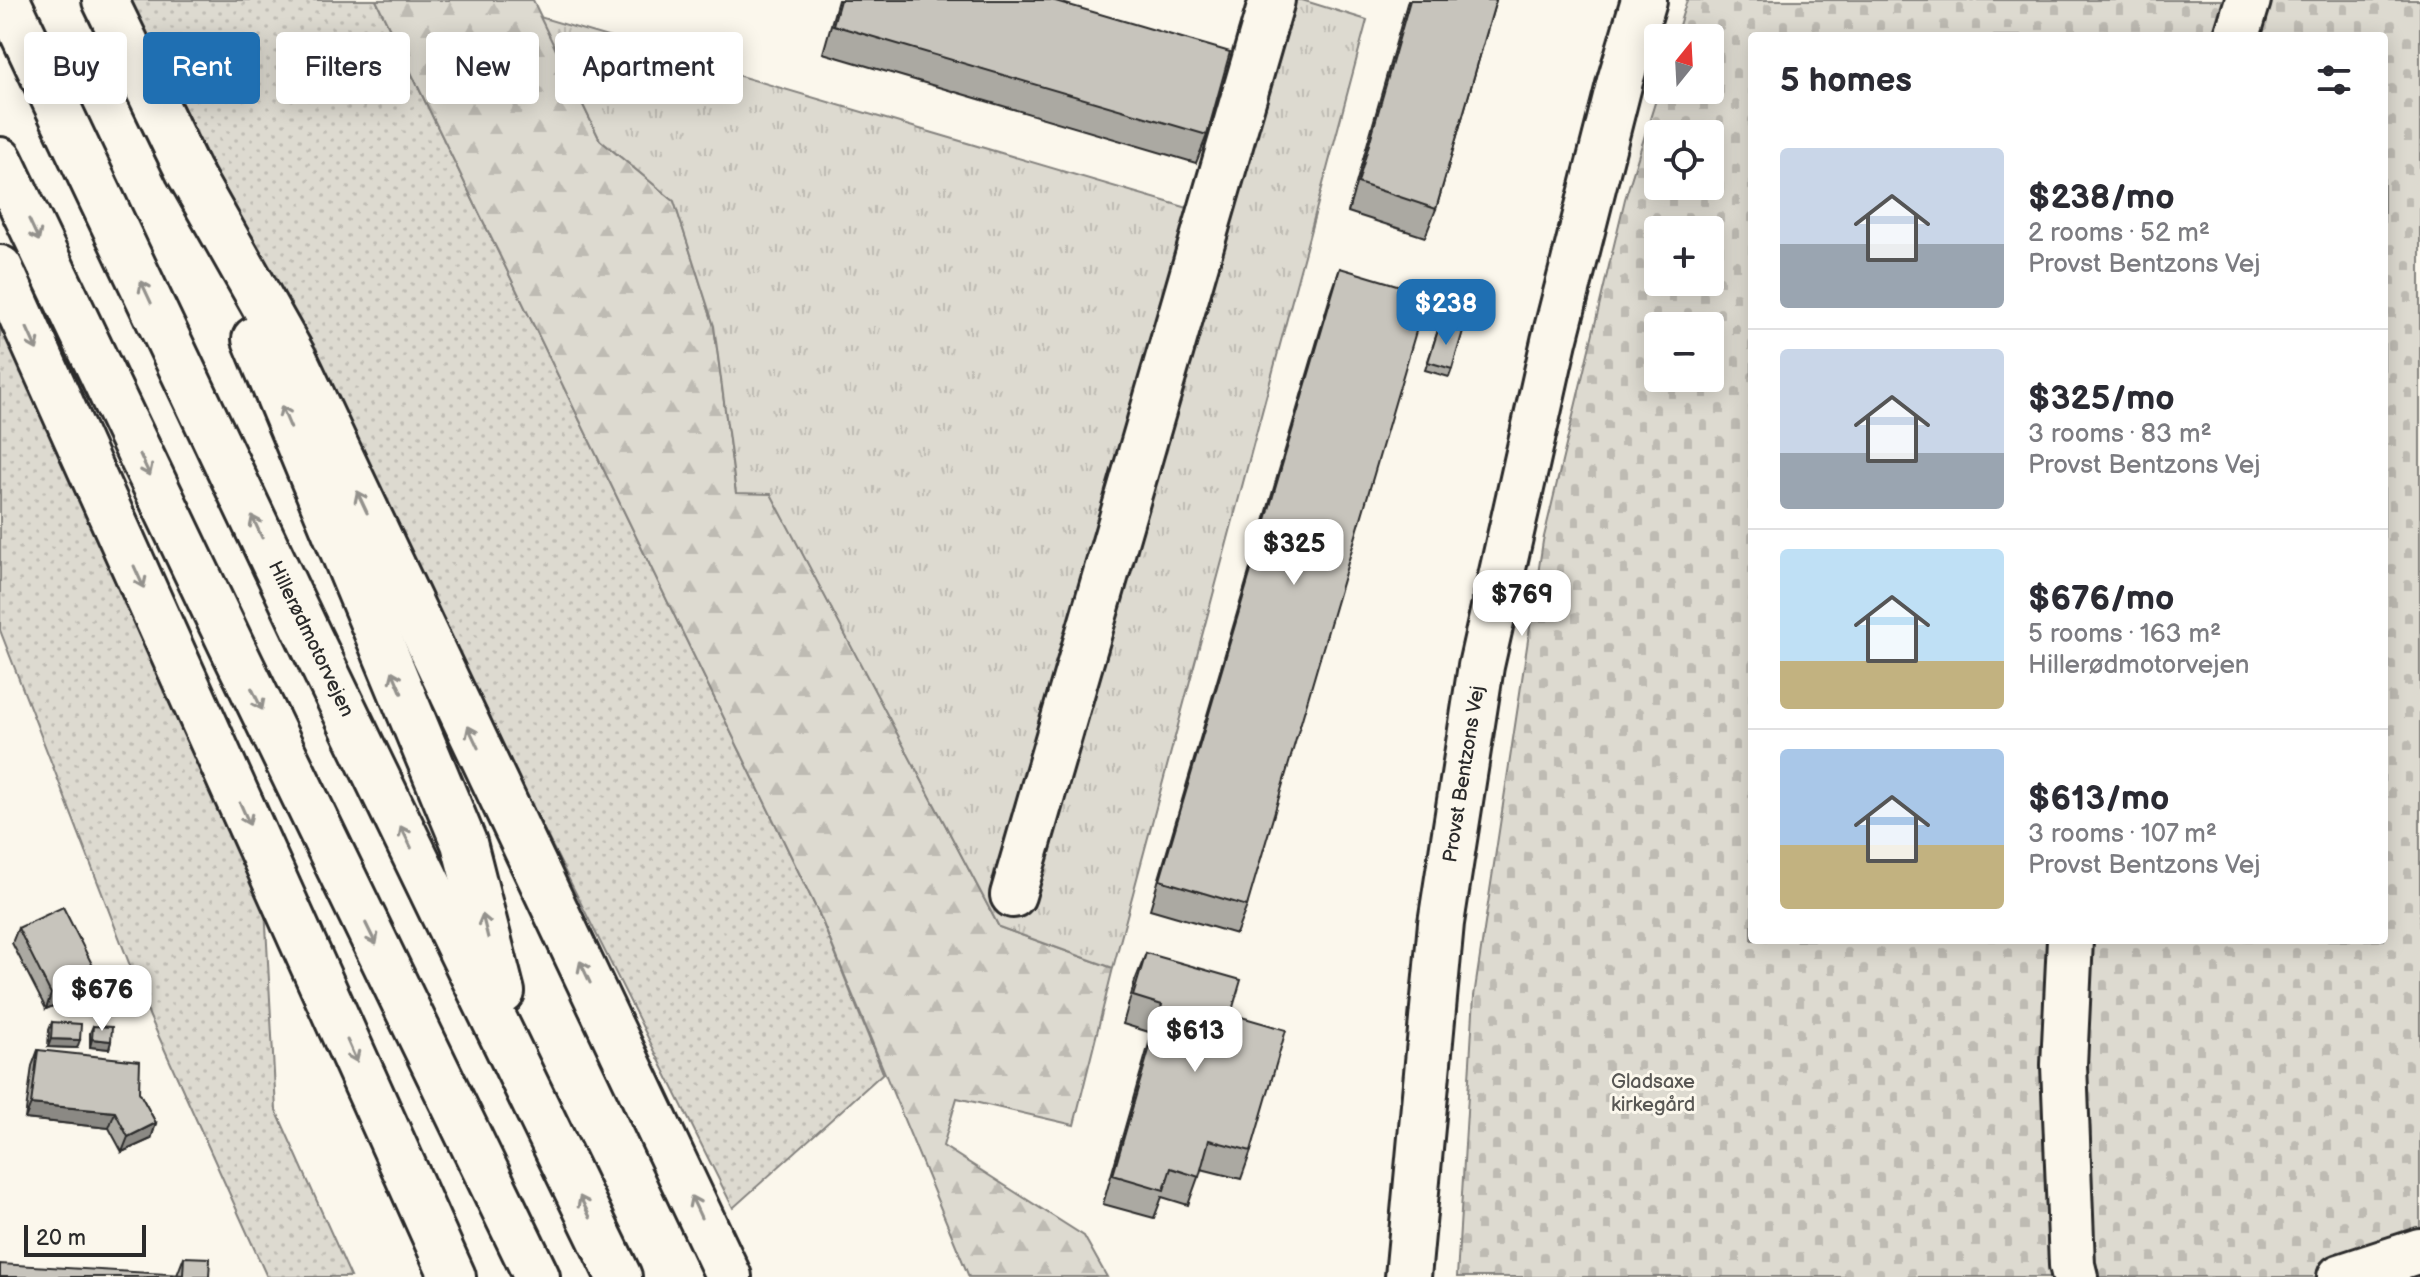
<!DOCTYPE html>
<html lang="en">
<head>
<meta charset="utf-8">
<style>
  :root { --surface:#fff; --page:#f2f2f3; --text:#2b2b33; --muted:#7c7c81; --line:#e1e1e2; --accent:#1f6fb2 }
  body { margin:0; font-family:"Balsamiq Sans",sans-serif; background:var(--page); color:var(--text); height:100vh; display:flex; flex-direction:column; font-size:30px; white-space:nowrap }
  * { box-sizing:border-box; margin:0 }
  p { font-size:26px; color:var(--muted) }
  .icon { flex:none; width:44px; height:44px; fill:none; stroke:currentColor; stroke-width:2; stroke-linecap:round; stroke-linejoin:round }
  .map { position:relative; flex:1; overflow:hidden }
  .side { position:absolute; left:1748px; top:32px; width:640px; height:912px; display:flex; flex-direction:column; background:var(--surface); border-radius:8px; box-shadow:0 4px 20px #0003 }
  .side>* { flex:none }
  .guide { position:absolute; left:24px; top:32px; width:760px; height:72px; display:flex; gap:16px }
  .needle { width:52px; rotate:18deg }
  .buttons { position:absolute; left:1644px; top:24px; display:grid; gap:16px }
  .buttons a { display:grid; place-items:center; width:80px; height:80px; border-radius:8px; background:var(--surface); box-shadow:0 4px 20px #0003; font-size:40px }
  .scale { position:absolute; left:24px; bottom:20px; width:122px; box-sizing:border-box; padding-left:8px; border:4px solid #2b2b2b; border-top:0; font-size:22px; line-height:28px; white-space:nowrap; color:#2b2b2b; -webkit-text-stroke:6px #fbf7ec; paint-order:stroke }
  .price { position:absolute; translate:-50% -68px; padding:0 18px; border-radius:16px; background:#fff; color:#222; font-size:26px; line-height:52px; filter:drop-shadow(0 2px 4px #0008) }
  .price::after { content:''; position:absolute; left:50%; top:48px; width:24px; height:18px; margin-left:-12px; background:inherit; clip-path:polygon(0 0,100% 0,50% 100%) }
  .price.active { background:var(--accent); color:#fff }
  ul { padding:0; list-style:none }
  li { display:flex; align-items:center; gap:24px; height:200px; padding:0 32px }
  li+li { border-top:2px solid var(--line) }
  li span { display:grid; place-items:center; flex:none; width:224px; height:160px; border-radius:8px; color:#555 }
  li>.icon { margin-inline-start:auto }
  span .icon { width:96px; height:96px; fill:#fffc; stroke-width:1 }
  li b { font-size:34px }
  h2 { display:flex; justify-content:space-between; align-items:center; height:96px; padding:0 32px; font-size:34px }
  .tag { padding:0 28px; border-radius:8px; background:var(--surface); box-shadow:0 4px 20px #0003; font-size:28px; line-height:72px }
  .tag.active { background:var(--accent); color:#fff }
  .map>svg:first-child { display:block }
  .grass { fill:url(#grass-dots); stroke:#84827e; stroke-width:2 }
  .forest { fill:url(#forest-firs); stroke:#84827e; stroke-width:2 }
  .cemetery { fill:url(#cemetery-stones); stroke:#84827e; stroke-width:2; fill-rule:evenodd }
  .park { fill:url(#park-tufts); stroke:#84827e; stroke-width:2 }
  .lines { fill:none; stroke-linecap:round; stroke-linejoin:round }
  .minor-casing { stroke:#2b2b2b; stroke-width:50 }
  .highway-casing { stroke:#2b2b2b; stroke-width:50 }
  .minor { stroke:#fbf7ec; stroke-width:44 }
  .highway { stroke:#fbf7ec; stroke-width:44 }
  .wall { fill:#aba9a2; stroke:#2b2b2b; stroke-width:2 }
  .shaded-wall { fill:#8b8984; stroke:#2b2b2b; stroke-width:2 }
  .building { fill:#c7c4bc; stroke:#2b2b2b; stroke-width:2 }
  .oneway { stroke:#93918c }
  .labels { text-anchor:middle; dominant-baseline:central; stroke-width:6; stroke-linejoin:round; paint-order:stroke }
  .street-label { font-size:20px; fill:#2b2b2b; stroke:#fbf7ec }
  .park-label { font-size:20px; fill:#585754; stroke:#fbf7ec }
</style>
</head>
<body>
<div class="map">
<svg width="2420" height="1277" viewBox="0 0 2420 1277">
  <defs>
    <pattern id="grass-dots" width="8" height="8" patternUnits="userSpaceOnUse" patternTransform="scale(2)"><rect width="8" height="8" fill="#dddad0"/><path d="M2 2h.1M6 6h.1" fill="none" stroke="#bebbb3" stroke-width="1.8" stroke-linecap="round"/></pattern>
    <pattern id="forest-firs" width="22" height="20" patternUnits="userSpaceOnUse" patternTransform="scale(2)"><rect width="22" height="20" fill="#dddad0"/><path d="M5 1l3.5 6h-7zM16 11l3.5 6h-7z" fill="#bebbb3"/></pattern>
    <pattern id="cemetery-stones" width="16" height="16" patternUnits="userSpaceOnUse" patternTransform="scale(2)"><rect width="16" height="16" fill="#dddad0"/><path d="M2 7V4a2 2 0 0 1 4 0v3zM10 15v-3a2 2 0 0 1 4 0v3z" fill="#bebbb3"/></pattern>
    <pattern id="park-tufts" width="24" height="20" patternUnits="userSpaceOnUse" patternTransform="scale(2)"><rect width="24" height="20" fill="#dddad0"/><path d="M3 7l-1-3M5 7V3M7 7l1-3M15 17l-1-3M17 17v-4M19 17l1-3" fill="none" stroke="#bebbb3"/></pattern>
  </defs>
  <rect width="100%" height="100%" fill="#fbf7ec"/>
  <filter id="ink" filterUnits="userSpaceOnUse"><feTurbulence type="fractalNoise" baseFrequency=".0125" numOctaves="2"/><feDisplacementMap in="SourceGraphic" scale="16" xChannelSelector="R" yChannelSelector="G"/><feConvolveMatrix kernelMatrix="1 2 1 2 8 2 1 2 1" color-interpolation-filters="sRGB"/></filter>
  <g filter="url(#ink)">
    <g class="grass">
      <polygon points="130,0 376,0 820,916 883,1073 733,1208"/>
      <polygon points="0,320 265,907 276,1110 351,1277 267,1277 150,1017 0,630"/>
    </g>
    <polygon class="forest" points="376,0 533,0 600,140 674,201 714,326 736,493 771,493 999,927 1113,968 1074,1125 957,1098 943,1146 1084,1236 1107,1277 969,1277 820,916"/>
    <path class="cemetery" d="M 1687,0 L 2420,0 L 2420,1277 L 1457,1277 L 1474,996 L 1543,541 L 1625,199 L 1659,90 L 1710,90 L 1710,38 L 1675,38 ZM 1752,36 L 2384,36 L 2384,940 L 1752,940 ZM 1658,134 L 1710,134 L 1710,186 L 1658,186 ZM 1658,230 L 1710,230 L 1710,282 L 1658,282 ZM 1658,326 L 1710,326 L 1710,378 L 1658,378 Z"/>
    <polygon class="park" points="1284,0 1302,0 1367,20 1113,968 999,927 771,494 736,493 714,326 674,201 600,140 540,17 1225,219"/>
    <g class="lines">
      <g class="minor-casing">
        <g id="minor">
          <polyline points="2237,36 2248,0"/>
          <polyline points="1013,895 1272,0"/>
          <polyline points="2070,940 2064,1065 2072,1265 2075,1277"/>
          <polyline points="1408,1277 1441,923 1481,666 1554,341 1620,81 1644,0"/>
          <polyline points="2340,1277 2420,1251"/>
        </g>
      </g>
      <g class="highway-casing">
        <g id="highway">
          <polyline points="7,0 310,639 619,1277"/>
          <polyline points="105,0 188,171 295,360 729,1277"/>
          <polyline points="0,160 238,659 537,1277"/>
          <polyline points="0,268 453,1277"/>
          <polyline points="255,339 464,843 502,992"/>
        </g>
      </g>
      <use href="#minor" class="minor"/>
      <use href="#highway" class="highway"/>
    </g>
    <g class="wall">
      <polygon points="838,0 1052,0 1207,135 1196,163 823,53"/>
      <polygon points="1408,0 1496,0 1436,209 1425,237 1348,212"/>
      <polygon points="1340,268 1247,906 1236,934 1150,909 1330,297"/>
      <polygon points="1440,324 1452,369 1449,377 1425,370"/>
      <polygon points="18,928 91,990 46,1009 12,943"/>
      <polygon points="1146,953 1231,1014 1251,1151 1241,1179 1201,1169 1188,1205 1162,1197 1154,1218 1103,1204 1152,1033 1123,1024 1135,981"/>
      <polygon points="52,1022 77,1048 48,1047 49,1030"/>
      <polygon points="93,1026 111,1041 109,1049 90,1047 90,1033"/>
      <polygon points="38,1050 139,1092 156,1123 151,1139 122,1152 109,1128 25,1119 32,1066"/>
      <polygon points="184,1257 209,1277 177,1275"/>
    </g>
    <g class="shaded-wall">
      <polygon points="97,974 91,990 46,1009 51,994"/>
      <polygon points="51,1039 80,1040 77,1048 48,1047"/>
      <polygon points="92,1039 111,1041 109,1049 90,1047"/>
      <polygon points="31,1104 115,1112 109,1128 25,1119"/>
      <polygon points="156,1123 151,1139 122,1152 128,1137"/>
    </g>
    <g class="building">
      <polygon points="840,0 1052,0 1230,52 1207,135 833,25"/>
      <polygon points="1410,0 1496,0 1436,209 1358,183"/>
      <polygon points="1340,268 1427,294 1247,906 1160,880"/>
      <polygon points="1440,324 1463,331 1452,369 1428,362"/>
      <polygon points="63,907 97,974 51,994 18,928"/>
      <polygon points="1146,953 1241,980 1231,1014 1286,1030 1251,1151 1209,1140 1199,1177 1171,1168 1164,1190 1113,1175 1162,1005 1133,996"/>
      <polygon points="52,1022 81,1024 80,1040 51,1039"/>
      <polygon points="93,1026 112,1027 111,1041 92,1039"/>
      <polygon points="38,1050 140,1061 139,1092 156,1123 128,1137 115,1112 31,1104"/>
      <polygon points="184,1257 210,1258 209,1277 0,1277 0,1264 183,1275"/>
    </g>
    <defs><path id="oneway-shaft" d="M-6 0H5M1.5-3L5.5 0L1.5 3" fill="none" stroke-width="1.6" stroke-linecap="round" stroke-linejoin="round" transform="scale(2)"/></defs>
    <g class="oneway">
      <use href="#oneway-shaft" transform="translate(34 230) rotate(65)"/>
      <use href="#oneway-shaft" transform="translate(146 292) rotate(-115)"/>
      <use href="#oneway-shaft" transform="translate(32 339) rotate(66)"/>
      <use href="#oneway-shaft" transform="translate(286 417) rotate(-113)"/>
      <use href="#oneway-shaft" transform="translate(145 465) rotate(65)"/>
      <use href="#oneway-shaft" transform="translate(362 502) rotate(-115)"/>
      <use href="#oneway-shaft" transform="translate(257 527) rotate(-115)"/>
      <use href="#oneway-shaft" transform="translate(139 577) rotate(66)"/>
      <use href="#oneway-shaft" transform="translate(397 682) rotate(-113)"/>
      <use href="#oneway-shaft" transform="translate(257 699) rotate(64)"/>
      <use href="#oneway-shaft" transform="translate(473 737) rotate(-115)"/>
      <use href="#oneway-shaft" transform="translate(245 814) rotate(66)"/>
      <use href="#oneway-shaft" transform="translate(406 837) rotate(-116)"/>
      <use href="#oneway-shaft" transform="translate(485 926) rotate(-104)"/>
      <use href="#oneway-shaft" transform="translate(371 934) rotate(64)"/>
      <use href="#oneway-shaft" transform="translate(585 972) rotate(-115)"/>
      <use href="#oneway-shaft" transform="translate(352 1051) rotate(66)"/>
      <use href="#oneway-shaft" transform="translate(585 1207) rotate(-116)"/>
      <use href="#oneway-shaft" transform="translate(696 1207) rotate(-115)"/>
    </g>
  </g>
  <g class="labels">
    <g class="street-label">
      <text transform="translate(311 639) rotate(64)">Hillerødmotorvejen</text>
      <text transform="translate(1464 774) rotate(-81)">Provst Bentzons Vej</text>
    </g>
    <g class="park-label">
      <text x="1653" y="1082">Gladsaxe<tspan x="1653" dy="23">kirkegård</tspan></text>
    </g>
  </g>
</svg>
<div class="buttons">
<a><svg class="needle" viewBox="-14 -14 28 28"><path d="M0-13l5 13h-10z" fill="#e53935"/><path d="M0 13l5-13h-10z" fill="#7c7c81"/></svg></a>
<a><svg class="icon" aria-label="locate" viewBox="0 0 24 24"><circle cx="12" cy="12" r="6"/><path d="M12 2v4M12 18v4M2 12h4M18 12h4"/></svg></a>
<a>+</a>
<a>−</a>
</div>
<div class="scale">20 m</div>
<b class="price active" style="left:1446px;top:347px">$238</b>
<b class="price" style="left:1294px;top:587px">$325</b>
<b class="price" style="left:1522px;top:638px">$769</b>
<b class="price" style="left:102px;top:1033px">$676</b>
<b class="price" style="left:1195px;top:1074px">$613</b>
<div class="guide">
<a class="tag">Buy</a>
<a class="tag active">Rent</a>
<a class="tag">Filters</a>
<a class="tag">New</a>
<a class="tag">Apartment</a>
</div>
<section class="side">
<h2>5 homes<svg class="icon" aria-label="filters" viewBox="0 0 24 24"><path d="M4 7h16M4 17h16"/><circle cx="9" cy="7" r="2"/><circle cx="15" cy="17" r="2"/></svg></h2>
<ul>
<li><span style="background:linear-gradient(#c9d6e8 60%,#9aa5b1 0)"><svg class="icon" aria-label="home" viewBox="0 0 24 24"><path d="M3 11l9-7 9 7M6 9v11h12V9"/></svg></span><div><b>$238/mo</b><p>2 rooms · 52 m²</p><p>Provst Bentzons Vej</p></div></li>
<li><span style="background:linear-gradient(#c9d6e8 65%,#9aa5b1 0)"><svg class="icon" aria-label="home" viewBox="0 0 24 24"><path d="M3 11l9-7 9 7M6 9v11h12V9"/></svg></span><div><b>$325/mo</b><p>3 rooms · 83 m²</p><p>Provst Bentzons Vej</p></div></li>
<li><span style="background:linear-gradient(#bfe0f5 70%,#c2b280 0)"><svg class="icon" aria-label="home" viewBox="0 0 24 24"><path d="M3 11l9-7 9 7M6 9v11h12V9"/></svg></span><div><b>$676/mo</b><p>5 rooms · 163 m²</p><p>Hillerødmotorvejen</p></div></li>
<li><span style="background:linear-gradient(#a9c7e8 60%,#c2b280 0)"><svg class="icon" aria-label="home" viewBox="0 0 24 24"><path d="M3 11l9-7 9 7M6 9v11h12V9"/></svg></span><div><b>$613/mo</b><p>3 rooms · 107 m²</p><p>Provst Bentzons Vej</p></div></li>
</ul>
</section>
</div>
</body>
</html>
